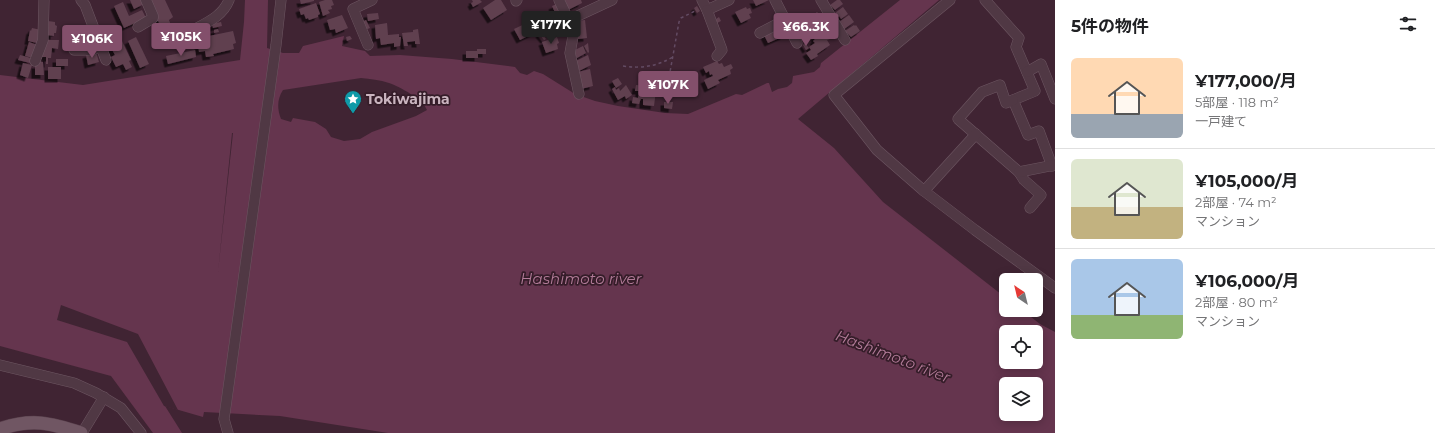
<!DOCTYPE html>
<html lang="ja">
<head>
<meta charset="utf-8">
<style>
  :root { --surface:#fff; --page:#f2f2f2; --text:#202124; --muted:#757577; --line:#e0e0e0; --accent:#834f6b }
  body { margin:0; font-family:Montserrat,"Noto Sans JP",sans-serif; background:var(--page); color:var(--text); height:100vh; display:flex; flex-direction:column; font-size:15px; white-space:nowrap }
  * { box-sizing:border-box; margin:0 }
  p { font-size:13px; color:var(--muted) }
  .icon { flex:none; width:22px; height:22px; fill:none; stroke:currentColor; stroke-width:2; stroke-linecap:round; stroke-linejoin:round }
  .map { position:relative; flex:1; overflow:hidden }
  .drawer { display:flex; flex-direction:column; background:var(--surface); width:380px }
  .drawer>* { flex:none }
  .needle { width:26px; rotate:325deg }
  .fabs { position:absolute; left:999px; top:273px; display:grid; gap:8px }
  .fabs a { display:grid; place-items:center; width:44px; height:44px; border-radius:6px; background:var(--surface); box-shadow:0 2px 10px #0003; font-size:20px }
  .price { position:absolute; translate:-50% -34px; padding:0 9px; border-radius:4px; background:var(--accent); color:#fff; font-size:13px; line-height:26px; filter:drop-shadow(0 1px 2px #0008) }
  .price::after { content:''; position:absolute; left:50%; top:24px; width:12px; height:9px; margin-left:-6px; background:inherit; clip-path:polygon(0 0,100% 0,50% 100%) }
  .price.on { background:#222; color:#fff }
  ul { padding:0; list-style:none }
  li { display:flex; align-items:center; gap:12px; height:100px; padding:0 16px }
  li+li { border-top:1px solid var(--line) }
  li span { display:grid; place-items:center; flex:none; width:112px; height:80px; border-radius:6px; color:#555 }
  li>.icon { margin-inline-start:auto }
  span .icon { width:48px; height:48px; fill:#fffc; stroke-width:1 }
  li b { font-size:17px }
  h2 { display:flex; justify-content:space-between; align-items:center; height:48px; padding:0 16px; font-size:17px }
  main { display:flex; flex:1; min-height:0 }
  .map>svg:first-child { display:block }
  .water { fill:#65354e; fill-rule:evenodd }
  .pier { fill:#402433 }
  .building { fill:#604050; filter:url(#shadow) }
  .lines { fill:none; stroke-linecap:round; stroke-linejoin:round }
  .minor-casing { stroke:#6d5662; stroke-width:11 }
  .major-casing { stroke:#59414d; stroke-width:14 }
  .path { stroke:#634b63; stroke-width:1.5; stroke-dasharray:3 3; stroke-linecap:butt }
  .minor { stroke:#503844; stroke-width:10 }
  .major { stroke:#705663; stroke-width:13 }
  .labels { text-anchor:middle; dominant-baseline:central; stroke-width:3.5; stroke-linejoin:round; paint-order:stroke }
  .poi-label { font-size:14px; font-weight:bold; fill:#cab4bf; stroke:#351d29; text-anchor:start }
  .water-label { font-size:15px; font-style:italic; fill:#b27b98; stroke:#351d29 }
</style>
</head>
<body>
<main>
<div class="map">
<svg width="1055" height="433" viewBox="0 0 1055 433">
  <defs>
    <filter id="shadow"><feDropShadow dx="-3.5" dy="3.5" stdDeviation="0" flood-color="#0009"/></filter>
  </defs>
  <rect width="100%" height="100%" fill="#402433"/>
  <path class="water" d="M 245,0 L 268,0 L 267,48 L 283,53 L 299,53 L 303,46 L 344,36 L 342,46 L 365,51 L 370,56 L 400,55 L 452,59 L 515,67 L 520,73 L 527,75 L 534,71 L 543,74 L 575,94 L 595,101 L 618,106 L 665,113 L 688,114 L 736,94 L 742,95 L 767,83 L 769,83 L 772,92 L 778,89 L 787,87 L 792,83 L 793,76 L 814,72 L 820,67 L 821,63 L 900,0 L 939,0 L 798,119 L 834,148 L 883,202 L 1006,298 L 1006,310 L 1022,310 L 1040,324 L 1055,332 L 1055,433 L 388,433 L 280,416 L 204,412 L 203,417 L 165,406 L 182,433 L 153,433 L 111,376 L 0,346 L 0,75 L 83,85 L 240,60 L 244,22 ZM 361,78 C 370,79 380,80 389,83 C 400,87 423,99 427,110 L 416,116 L 372,132 L 360,139 L 344,141 L 331,137 L 326,129 L 315,122 L 293,118 L 291,122 L 281,119 C 277,109 277,99 283,90 ZM 233,133 L 218,272 L 232,133 ZM 1006,332 L 1036,332 L 1036,362 L 1006,362 ZM 1006,384 L 1036,384 L 1036,414 L 1006,414 Z"/>
  <polygon class="pier" points="61,305 138,334 178,410 164,406 127,342 57,320"/>
  <g class="building">
    <polygon points="130,0 142,0 144,4 134,9"/>
    <polygon points="151,0 165,0 173,17 169,20 176,39 163,44 155,24 159,23 156,16 158,15"/>
    <polygon points="300,0 314,0 314,1 301,4"/>
    <polygon points="325,0 332,0 334,5 331,6 332,9 328,10 330,13 323,16 319,2"/>
    <polygon points="472,0 480,0 482,2 473,7 471,3 473,2"/>
    <polygon points="495,0 501,0 507,10 491,20 483,8"/>
    <polygon points="563,0 581,0 582,3 568,10"/>
    <polygon points="753,0 769,0 756,6"/>
    <polygon points="837,0 840,0 843,4 835,10 830,5"/>
    <polygon points="123,2 129,16 142,10 146,18 124,28 114,6"/>
    <polygon points="316,3 320,14 318,15 318,17 309,20 308,18 306,19 304,14 301,15 299,9"/>
    <polygon points="557,4 569,29 564,32 552,6"/>
    <polygon points="697,6 700,11 697,13 694,8"/>
    <polygon points="746,7 747,9 750,8 752,13 749,14 751,18 741,23 735,12"/>
    <polygon points="843,7 848,14 841,19 839,16 838,17 835,13"/>
    <polygon points="817,12 820,15 815,18 813,15"/>
    <polygon points="378,13 379,19 368,21 367,14"/>
    <polygon points="342,15 348,28 336,33 335,29 330,30 327,20"/>
    <polygon points="849,15 854,22 843,30 839,22"/>
    <polygon points="826,16 832,25 828,28 827,26 821,30 818,26 821,24 818,21"/>
    <polygon points="719,17 721,21 717,23 716,19"/>
    <polygon points="366,20 370,28 365,30 362,22"/>
    <polygon points="533,20 538,31 520,40 514,29"/>
    <polygon points="585,20 587,38 578,39 577,21"/>
    <polygon points="48,21 55,22 55,25 57,26 56,33 54,33 54,36 47,35"/>
    <polygon points="805,21 809,26 806,28 809,33 801,39 794,29"/>
    <polygon points="221,22 222,26 213,28 212,24"/>
    <polygon points="387,23 388,35 399,34 399,37 401,37 400,46 394,47 394,43 381,45 380,38 376,39 375,25"/>
    <polygon points="854,25 855,26 856,25 860,31 851,37 845,31"/>
    <polygon points="32,28 41,30 39,40 37,40 37,43 28,41 30,30 31,31"/>
    <polygon points="780,28 784,36 768,43 764,35"/>
    <polygon points="218,29 219,32 214,33 214,30"/>
    <polygon points="418,29 420,44 415,44 415,41 407,42 408,46 404,46 402,33 413,32 413,30"/>
    <polygon points="233,31 236,43 233,44 234,49 213,54 214,56 206,57 205,51 199,52 198,43 205,41 204,37"/>
    <polygon points="822,31 826,37 828,35 830,39 827,40 830,45 817,54 818,56 811,60 806,53 811,50 809,47 815,43 813,41 815,39 814,37"/>
    <polygon points="541,32 546,39 544,40 539,34"/>
    <polygon points="350,36 352,39 347,41 346,37"/>
    <polygon points="136,37 149,64 140,68 128,41"/>
    <polygon points="557,37 559,43 557,44 558,49 546,53 542,42"/>
    <polygon points="46,40 59,40 58,49 52,48 51,58 48,58 48,64 46,64 46,57 41,57"/>
    <polygon points="122,41 131,60 129,61 132,67 126,70 123,64 116,67 111,57 115,55 110,46"/>
    <polygon points="29,42 37,45 33,58 25,56"/>
    <polygon points="588,43 589,52 588,53 584,46"/>
    <polygon points="805,43 809,48 806,50 803,45"/>
    <polygon points="583,46 586,53 577,58 573,51"/>
    <polygon points="477,49 486,49 486,54 478,54 478,58 466,58 466,51 477,51"/>
    <polygon points="195,50 196,57 168,64 166,56"/>
    <polygon points="96,52 99,62 88,65 86,55"/>
    <polygon points="20,55 31,58 30,63 18,60"/>
    <polygon points="588,55 591,65 579,71 574,62"/>
    <rect x="56" y="59" width="12" height="7"/>
    <polygon points="717,61 719,64 722,63 724,67 731,64 733,68 730,70 731,74 718,80 720,83 708,89 704,80 713,76 712,74 710,75 709,71 706,73 703,67"/>
    <polygon points="39,62 43,62 44,75 35,75 35,65 39,65"/>
    <polygon points="23,63 32,65 28,78 20,75"/>
    <rect x="48" y="67" width="13" height="12"/>
    <polygon points="590,69 593,86 581,89 578,72"/>
    <polygon points="618,78 622,84 616,88 612,81"/>
    <polygon points="649,82 657,83 656,89 651,88 651,85 649,85"/>
    <polygon points="626,85 632,95 626,99 625,96 618,100 612,89 615,87 616,90 619,88 620,91"/>
    <polygon points="636,85 644,86 644,90 647,91 647,88 656,90 654,106 643,105 643,99 641,99 641,98 639,104 632,103 633,97 638,98 639,91 635,91"/>
    <polygon points="664,102 673,102 672,109 664,108"/>
  </g>
  <g class="lines">
    <g class="minor-casing">
      <g id="minor">
        <polyline points="81,0 85,5 106,60"/>
        <polyline points="559,0 574,31 570,53 579,94"/>
        <polyline points="702,0 707,10 729,0"/>
        <polyline points="775,0 797,43"/>
        <polyline points="821,0 845,40"/>
        <polyline points="950,0 834,95 877,150 924,191 975,230 1055,288"/>
        <polyline points="985,0 1019,38 1016,47 1035,91 1013,100 1028,135 1039,131 1052,166"/>
        <polyline points="516,1 517,0"/>
        <polyline points="707,10 722,50 717,56"/>
        <polyline points="569,20 612,0"/>
        <polyline points="138,27 153,18 153,16 146,0"/>
        <path d="M 188,33 C 203,24 222,18 229,0"/>
        <polyline points="760,33 785,20"/>
        <polyline points="368,45 353,9 372,0"/>
        <polyline points="74,50 92,50 100,46"/>
        <polyline points="35,61 43,40 44,0"/>
        <polyline points="1027,72 1041,64 1055,99"/>
        <polyline points="1013,100 1006,103 1000,85 982,92 958,119 1019,172 1024,180 1041,195 1030,208"/>
        <polyline points="1019,172 1055,165"/>
        <polyline points="924,191 976,134"/>
        <polyline points="0,365 74,383 96,393 121,408 141,433"/>
        <polyline points="82,433 104,397"/>
        <polyline points="228,433 224,419 276,45 281,0"/>
      </g>
    </g>
    <g class="major-casing">
      <path id="major" d="M 0,429 C 32,418 51,423 81,433"/>
    </g>
    <g class="path">
      <path d="M 623,66 C 642,69 657,66 673,57"/>
      <polyline points="662,87 670,72 679,22 681,18 697,10"/>
    </g>
    <use href="#minor" class="minor"/>
    <use href="#major" class="major"/>
  </g>
  <defs>
    <g id="sight-pin" transform="scale(0.9)"><path d="M0 17L-7.5 6A9.5 9.5 0 1 1 7.5 6Z" fill="#0f9aa8" stroke="#351d29"/><path d="M0-6L1.8-2.2L6-1.7L2.9 1.2L3.7 5.4L0 3.3L-3.7 5.4L-2.9 1.2L-6-1.7L-1.8-2.2Z" fill="#fff"/></g>
  </defs>
  <g fill-rule="evenodd">
    <use href="#sight-pin" x="353" y="99"/>
  </g>
  <g class="labels">
    <g class="poi-label">
      <text x="366" y="99">Tokiwajima</text>
    </g>
    <g class="water-label">
      <text x="581" y="278">Hashimoto river</text>
      <text transform="translate(893 356) rotate(21)">Hashimoto river</text>
    </g>
  </g>
</svg>
<div class="fabs">
<a><svg class="needle" viewBox="-14 -14 28 28"><path d="M0-13l5 13h-10z" fill="#e53935"/><path d="M0 13l5-13h-10z" fill="#757577"/></svg></a>
<a><svg class="icon" aria-label="locate" viewBox="0 0 24 24"><circle cx="12" cy="12" r="6"/><path d="M12 2v4M12 18v4M2 12h4M18 12h4"/></svg></a>
<a><svg class="icon" aria-label="layers" viewBox="0 0 24 24"><path d="M12 4l9 5-9 5-9-5zM3 14l9 5 9-5"/></svg></a>
</div>
<b class="price on" style="left:551px;top:45px">¥177K</b>
<b class="price" style="left:806px;top:47px">¥66.3K</b>
<b class="price" style="left:181px;top:57px">¥105K</b>
<b class="price" style="left:92px;top:59px">¥106K</b>
<b class="price" style="left:668px;top:105px">¥107K</b>
</div>
<section class="drawer">
<h2>5件の物件<svg class="icon" aria-label="filters" viewBox="0 0 24 24"><path d="M4 7h16M4 17h16"/><circle cx="9" cy="7" r="2"/><circle cx="15" cy="17" r="2"/></svg></h2>
<ul>
<li><span style="background:linear-gradient(#ffd9b3 70%,#9aa5b1 0)"><svg class="icon" aria-label="home" viewBox="0 0 24 24"><path d="M3 11l9-7 9 7M6 9v11h12V9"/></svg></span><div><b>¥177,000/月</b><p>5部屋 · 118 m²</p><p>一戸建て</p></div></li>
<li><span style="background:linear-gradient(#dfe7d0 60%,#c2b280 0)"><svg class="icon" aria-label="home" viewBox="0 0 24 24"><path d="M3 11l9-7 9 7M6 9v11h12V9"/></svg></span><div><b>¥105,000/月</b><p>2部屋 · 74 m²</p><p>マンション</p></div></li>
<li><span style="background:linear-gradient(#a9c7e8 70%,#8fb573 0)"><svg class="icon" aria-label="home" viewBox="0 0 24 24"><path d="M3 11l9-7 9 7M6 9v11h12V9"/></svg></span><div><b>¥106,000/月</b><p>2部屋 · 80 m²</p><p>マンション</p></div></li>
</ul>
</section>
</main>
</body>
</html>
